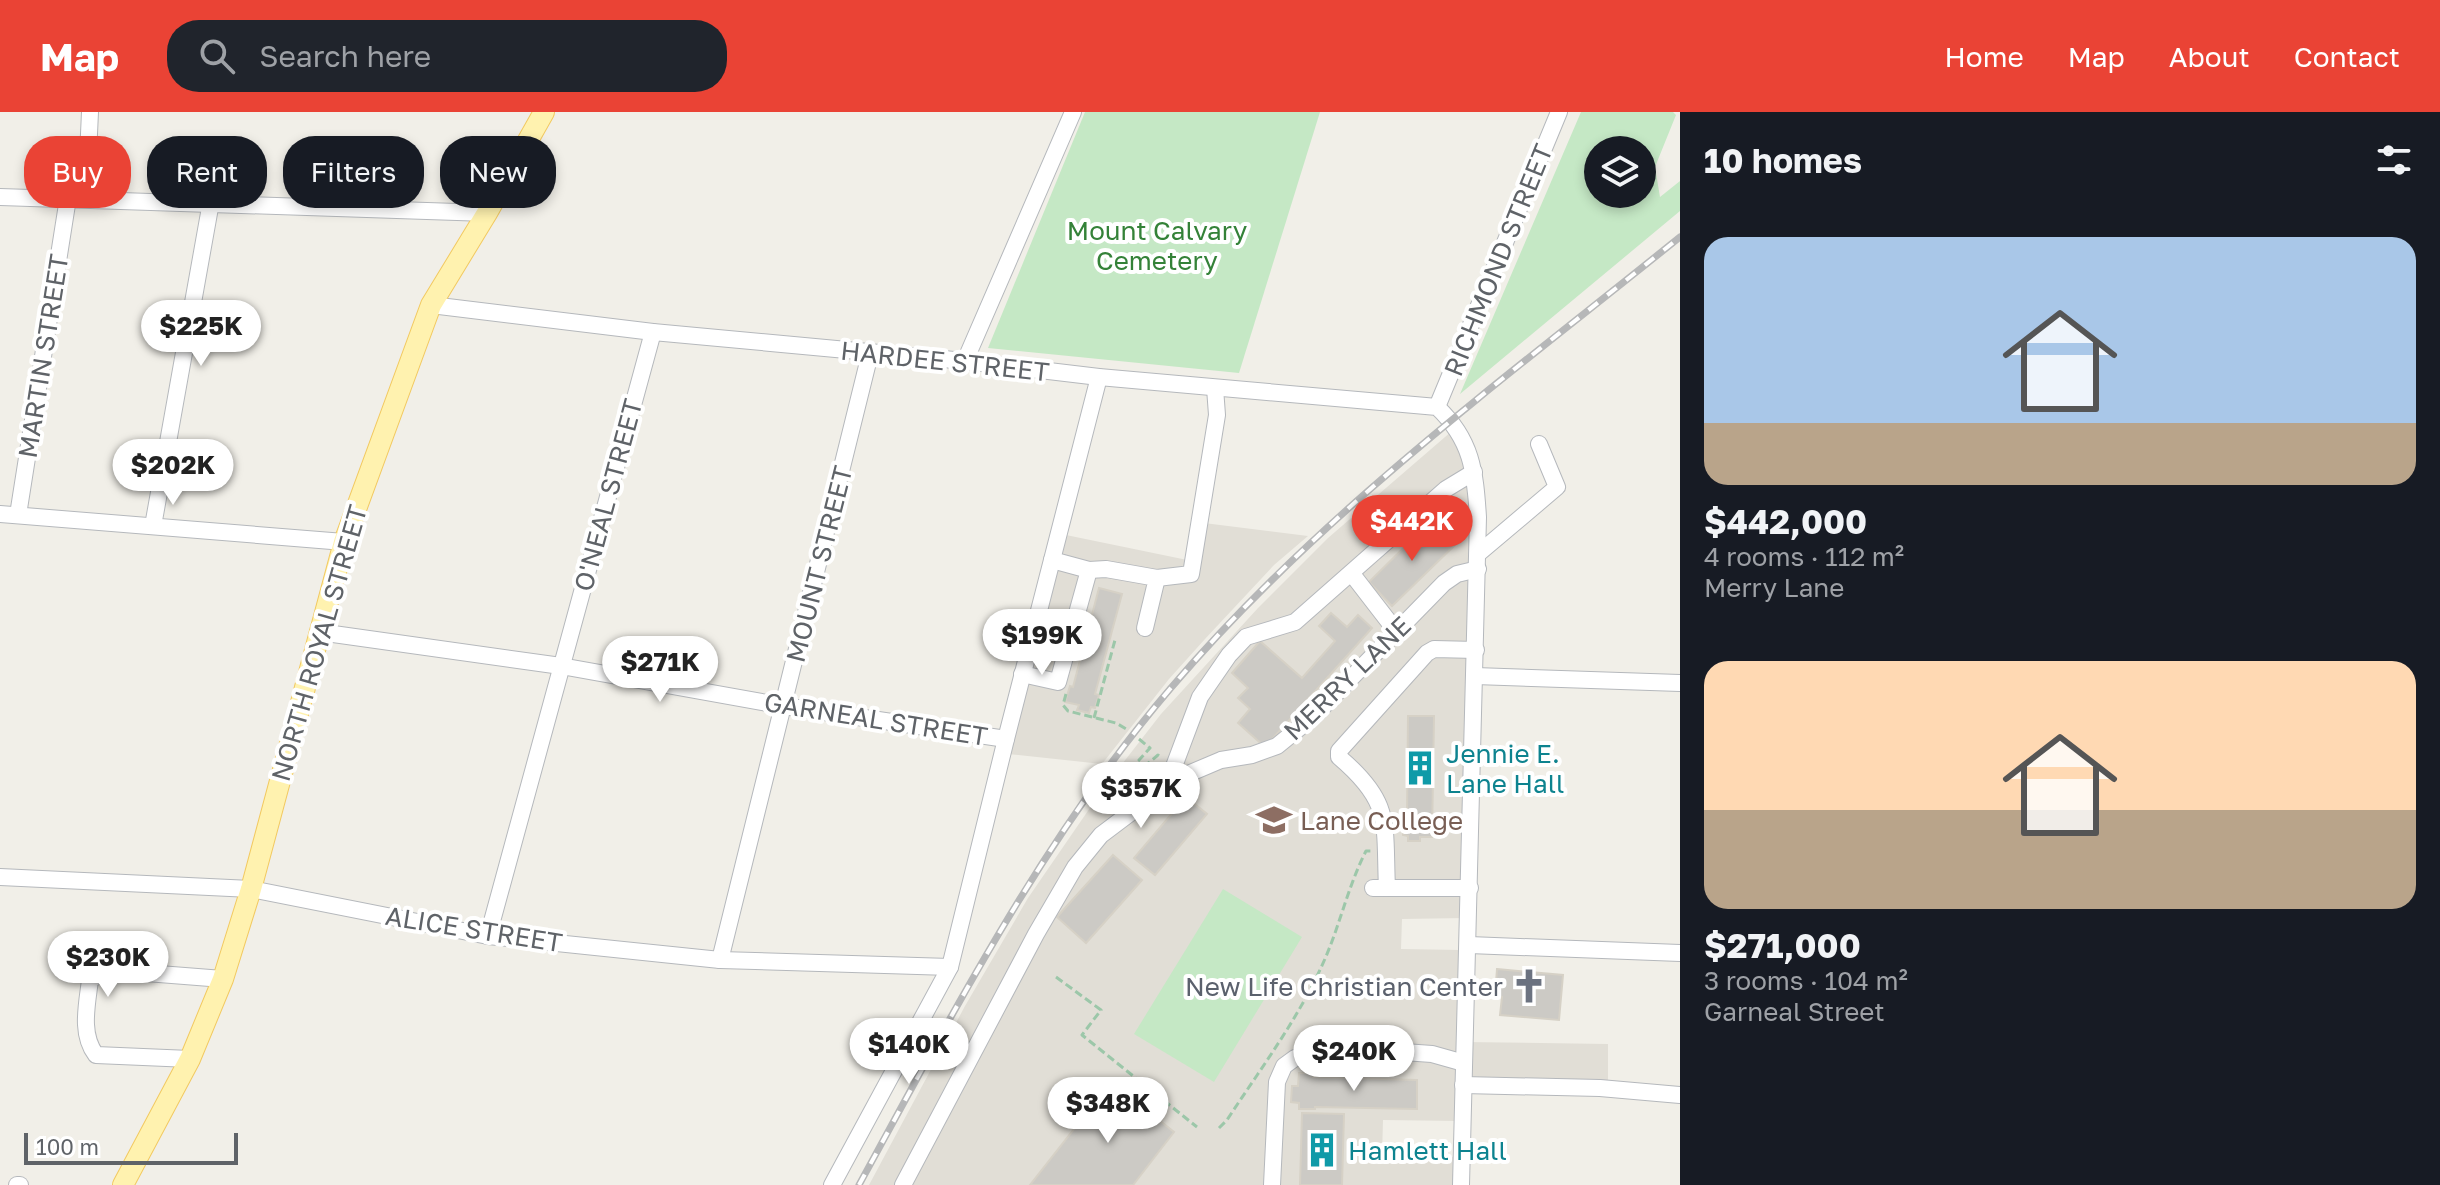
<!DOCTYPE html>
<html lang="en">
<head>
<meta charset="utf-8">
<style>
  :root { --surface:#171b24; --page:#20242c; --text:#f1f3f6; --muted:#9ea1a6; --accent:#ea4335 }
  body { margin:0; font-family:"Golos Text",sans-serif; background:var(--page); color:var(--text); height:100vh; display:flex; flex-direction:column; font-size:30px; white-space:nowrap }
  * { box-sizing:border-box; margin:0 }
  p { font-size:26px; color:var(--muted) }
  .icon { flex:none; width:44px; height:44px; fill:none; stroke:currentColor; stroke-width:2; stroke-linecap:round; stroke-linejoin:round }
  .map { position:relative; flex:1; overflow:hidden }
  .details { display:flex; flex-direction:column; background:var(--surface); width:760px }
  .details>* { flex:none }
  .hud { position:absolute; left:24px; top:24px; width:760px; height:72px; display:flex; gap:16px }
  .buttons { position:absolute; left:1584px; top:24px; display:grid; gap:16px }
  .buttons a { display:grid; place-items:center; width:72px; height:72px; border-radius:50%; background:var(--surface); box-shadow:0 4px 12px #0003; font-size:40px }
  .scale { position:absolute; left:24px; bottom:20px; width:214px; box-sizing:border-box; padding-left:8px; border:4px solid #5f6368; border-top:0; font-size:22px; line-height:28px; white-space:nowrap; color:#5f6368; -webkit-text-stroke:6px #fff; paint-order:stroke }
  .price { position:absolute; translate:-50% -68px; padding:0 18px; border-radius:28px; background:#fff; color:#222; font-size:26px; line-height:52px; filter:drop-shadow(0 2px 4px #0008) }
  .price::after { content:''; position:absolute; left:50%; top:48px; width:24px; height:18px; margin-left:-12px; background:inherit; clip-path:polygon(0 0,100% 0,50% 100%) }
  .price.active { background:var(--accent); color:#fff }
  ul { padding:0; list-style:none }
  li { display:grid; align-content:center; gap:16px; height:424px; padding:0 24px }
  li span { display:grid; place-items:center; height:248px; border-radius:24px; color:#555 }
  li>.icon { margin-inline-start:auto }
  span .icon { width:144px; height:144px; fill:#fffc; stroke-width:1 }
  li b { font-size:34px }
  h2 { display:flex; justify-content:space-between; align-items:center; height:96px; padding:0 24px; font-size:34px }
  .tag { padding:0 28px; border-radius:32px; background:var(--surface); box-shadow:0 4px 12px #0003; font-size:28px; line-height:72px }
  .tag.active { background:var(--accent); color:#fff }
  header { display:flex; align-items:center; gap:48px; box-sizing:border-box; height:112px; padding:0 40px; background:var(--accent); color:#fff }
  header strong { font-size:38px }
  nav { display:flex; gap:44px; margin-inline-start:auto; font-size:28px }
  .search { width:560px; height:72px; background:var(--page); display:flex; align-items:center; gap:20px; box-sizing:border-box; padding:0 28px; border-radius:32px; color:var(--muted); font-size:30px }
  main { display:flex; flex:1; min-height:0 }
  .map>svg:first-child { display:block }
  .education { fill:#e1ded6 }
  .green { fill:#c5e8c5; fill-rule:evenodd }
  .building { fill:#cccac5; stroke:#d6d1c6; stroke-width:2 }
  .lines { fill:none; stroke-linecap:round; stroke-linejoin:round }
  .minor-casing { stroke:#b5b8bc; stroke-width:18 }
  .major-casing { stroke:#f2c960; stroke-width:22 }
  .path { stroke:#9cc7a9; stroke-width:3; stroke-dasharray:8 4; stroke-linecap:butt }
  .minor { stroke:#fff; stroke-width:16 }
  .major { stroke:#fff2af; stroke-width:20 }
  .rail-casing { stroke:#b6b7b8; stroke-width:7 }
  .rail { stroke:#fff; stroke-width:4; stroke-dasharray:12; stroke-linecap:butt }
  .labels { text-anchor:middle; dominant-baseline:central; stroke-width:8; stroke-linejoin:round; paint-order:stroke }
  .park-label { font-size:26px; fill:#348238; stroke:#fff }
  .street-label { font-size:26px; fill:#5f6368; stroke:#fff }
  .culture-label { font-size:26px; fill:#0d838f; stroke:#fff; text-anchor:start }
  .education-label { font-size:26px; fill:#785e54; stroke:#fff; text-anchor:start }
  .worship-label { font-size:26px; fill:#5b616d; stroke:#fff; text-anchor:end }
</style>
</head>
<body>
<header>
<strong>Map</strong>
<div class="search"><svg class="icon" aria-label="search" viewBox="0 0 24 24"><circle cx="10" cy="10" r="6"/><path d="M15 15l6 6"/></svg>Search here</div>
<nav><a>Home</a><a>Map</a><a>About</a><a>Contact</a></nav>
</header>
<main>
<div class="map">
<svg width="1680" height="1073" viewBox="0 0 1680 1073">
  <rect width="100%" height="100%" fill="#f1efe8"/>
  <g class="education">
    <polygon points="1452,319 1460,329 1474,384 1465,806 1402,807 1401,837 1461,838 1463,930 1608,932 1608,972 1460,970 1459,1009 1383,1008 1382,1044 1459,1045 1458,1073 869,1073 965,894 1028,786 1105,674 1161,602 1258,496 1328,426"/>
    <polygon points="1204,411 1308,424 1274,453 1205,527 1169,567 1102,652 1008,642 1066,423 1197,450"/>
  </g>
  <g class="green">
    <polygon points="1085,0 1320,0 1239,261 988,236"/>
    <path d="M 1581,0 L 1673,0 L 1676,3 L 1655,55 L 1660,85 L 1680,69 L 1680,99 L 1460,282 ZM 1598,38 L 1642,38 L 1642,82 L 1598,82 Z"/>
    <polygon points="1223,777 1302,825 1214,970 1134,922"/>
  </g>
  <g class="building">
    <polygon points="1432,408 1456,432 1392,494 1369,470"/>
    <polygon points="1099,476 1122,482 1095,582 1099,583 1095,596 1091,595 1089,601 1077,598 1079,593 1065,590 1070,574 1073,575"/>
    <polygon points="1331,501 1347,515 1358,503 1372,516 1265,635 1238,611 1250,597 1238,586 1248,576 1232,561 1260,529 1302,566 1335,529 1319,514"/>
    <polygon points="1408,604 1434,604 1432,725 1420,725 1420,729 1408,729 1408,724 1403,723 1403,708 1407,708"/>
    <polygon points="1186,685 1207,702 1155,763 1134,746"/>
    <polygon points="1113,743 1142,768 1086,831 1057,805"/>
    <polygon points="1497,857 1563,863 1559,908 1500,903 1502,885 1495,884"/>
    <polygon points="1299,961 1313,961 1313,965 1417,968 1417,997 1315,995 1315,997 1299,997 1299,991 1291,990 1292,974 1298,974"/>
    <polygon points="1111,970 1174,1020 1133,1073 1030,1073"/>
    <polygon points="1302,1001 1344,1002 1342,1073 1300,1073"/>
  </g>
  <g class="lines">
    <g class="minor-casing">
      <g id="minor">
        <polyline points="0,85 487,101"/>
        <polyline points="86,87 90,0"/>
        <path d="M 431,193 L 653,220 L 965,249 L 1099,265 L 1437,295 C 1472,328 1475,359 1478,405 L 1461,1073"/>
        <polyline points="965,249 1073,0"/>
        <polyline points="1437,295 1559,0"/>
        <polyline points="0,402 344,430"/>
        <polyline points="18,403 68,86"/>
        <polyline points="153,414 211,90"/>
        <polyline points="1479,441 1557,375 1539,332"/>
        <polyline points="1089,458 1106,457 1157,466 1145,516"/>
        <polyline points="1352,462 1396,519"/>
        <polyline points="1157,466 1191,462 1217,303 1215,276"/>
        <polyline points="319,520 561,554 784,594 1006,627"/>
        <polyline points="1022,562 1058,570 1089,458 1052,448"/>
        <polyline points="1475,564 1680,571"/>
        <polyline points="1167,673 1200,585 1229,543 1246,525 1295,510 1446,377 1474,360"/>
        <polyline points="0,765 251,777 488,824 720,848 950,855"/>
        <polyline points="1373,776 1470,776"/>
        <path d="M 1387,776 C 1384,711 1393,691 1339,645 L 1339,639 L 1427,541 L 1434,537 L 1476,538"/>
        <polyline points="488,824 653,220"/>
        <polyline points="1469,833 1680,841"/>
        <polyline points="720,848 870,242"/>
        <path d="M 190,947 L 96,943 C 80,922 87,893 90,868 L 108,858 L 223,867"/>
        <polyline points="1463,973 1600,976 1680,983"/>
        <polyline points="17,1073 20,1073"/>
        <polyline points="832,1073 950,855 1006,627 1099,265"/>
        <polyline points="903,1073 1036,822 1075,755 1101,723 1174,668 1221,648 1252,643 1277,634 1315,603 1444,471 1457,462 1478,457"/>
        <polyline points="1272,1073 1277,970 1284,954 1295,946 1404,940 1432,942 1464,951"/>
      </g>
    </g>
    <g class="major-casing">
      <polyline id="major" points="123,1073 190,947 223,867 251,777 344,430 431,193 487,101 544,0"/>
    </g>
    <g class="path">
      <polyline points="1066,582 1063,593 1068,599 1116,611 1128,618"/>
      <polyline points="1094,606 1115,528"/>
      <polyline points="1139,627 1150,636 1139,648 1146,653 1158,643 1160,645"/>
      <polyline points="1056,865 1101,898 1082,923 1197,1015"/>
      <path d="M 1219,1016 L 1227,1008 C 1261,956 1299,906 1324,849 C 1340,813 1348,774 1366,739 L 1372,739"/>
    </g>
    <use href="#minor" class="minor"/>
    <use href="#major" class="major"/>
    <g class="rail-casing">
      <path id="rail" d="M 859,1073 C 953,901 1042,727 1170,577 C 1318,403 1503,268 1680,125"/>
    </g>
    <use href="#rail" class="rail"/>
  </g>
  <defs>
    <g id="building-bare" transform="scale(2.76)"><path d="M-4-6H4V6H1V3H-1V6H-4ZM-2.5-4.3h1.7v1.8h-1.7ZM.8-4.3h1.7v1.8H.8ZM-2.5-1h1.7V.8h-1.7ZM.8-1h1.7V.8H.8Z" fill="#0f9aa8" stroke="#fff" stroke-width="2.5" paint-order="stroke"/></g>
    <g id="university-bare" transform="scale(2.76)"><path d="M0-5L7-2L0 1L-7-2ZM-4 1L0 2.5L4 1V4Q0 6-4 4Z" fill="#8d6e63" stroke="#fff" stroke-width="2.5" paint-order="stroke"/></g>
    <g id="church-bare" transform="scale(2.76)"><path d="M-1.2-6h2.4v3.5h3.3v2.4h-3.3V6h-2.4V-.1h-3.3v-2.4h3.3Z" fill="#6b7280" stroke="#fff" stroke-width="2.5" paint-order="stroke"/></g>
  </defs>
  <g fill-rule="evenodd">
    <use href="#building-bare" x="1420" y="656"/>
    <use href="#university-bare" x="1274" y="708"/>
    <use href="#church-bare" x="1529" y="874"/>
    <use href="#building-bare" x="1322" y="1038"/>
  </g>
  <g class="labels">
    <g class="park-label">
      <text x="1157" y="118">Mount Calvary<tspan x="1157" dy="30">Cemetery</tspan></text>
    </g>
    <g class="street-label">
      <text transform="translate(1498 148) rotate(-68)">RICHMOND STREET</text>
      <text transform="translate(43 244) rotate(-81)">MARTIN STREET</text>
      <text transform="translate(945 249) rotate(6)">HARDEE STREET</text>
      <text transform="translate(608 383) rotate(-75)">O'NEAL STREET</text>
      <text transform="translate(819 452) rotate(-76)">MOUNT STREET</text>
      <text transform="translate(319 531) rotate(-74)">NORTH ROYAL STREET</text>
      <text transform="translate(1347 566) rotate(-44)">MERRY LANE</text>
      <text transform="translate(876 607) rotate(9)">GARNEAL STREET</text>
      <text transform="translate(474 817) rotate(9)">ALICE STREET</text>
    </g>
    <g class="culture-label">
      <text x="1446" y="641">Jennie E.<tspan x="1446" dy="30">Lane Hall</tspan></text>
      <text x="1348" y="1038">Hamlett Hall</text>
    </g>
    <g class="education-label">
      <text x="1300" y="708">Lane College</text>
    </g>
    <g class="worship-label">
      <text x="1503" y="874">New Life Christian Center</text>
    </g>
  </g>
</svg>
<div class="buttons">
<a><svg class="icon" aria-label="layers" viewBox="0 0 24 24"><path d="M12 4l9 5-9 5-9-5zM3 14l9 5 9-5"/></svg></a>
</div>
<div class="scale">100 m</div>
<b class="price" style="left:201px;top:256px">$225K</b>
<b class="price" style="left:173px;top:395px">$202K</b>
<b class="price active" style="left:1412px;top:451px">$442K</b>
<b class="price" style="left:1042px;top:565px">$199K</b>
<b class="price" style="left:660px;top:592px">$271K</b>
<b class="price" style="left:1141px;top:718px">$357K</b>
<b class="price" style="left:108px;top:887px">$230K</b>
<b class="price" style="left:909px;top:974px">$140K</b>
<b class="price" style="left:1354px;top:981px">$240K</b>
<b class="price" style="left:1108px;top:1033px">$348K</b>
<div class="hud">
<a class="tag active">Buy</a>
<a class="tag">Rent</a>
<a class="tag">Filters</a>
<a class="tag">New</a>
</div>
</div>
<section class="details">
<h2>10 homes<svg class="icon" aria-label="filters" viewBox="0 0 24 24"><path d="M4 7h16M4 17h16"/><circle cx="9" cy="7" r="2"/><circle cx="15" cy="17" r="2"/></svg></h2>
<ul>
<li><span style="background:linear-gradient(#a9c7e8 75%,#b9a48a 0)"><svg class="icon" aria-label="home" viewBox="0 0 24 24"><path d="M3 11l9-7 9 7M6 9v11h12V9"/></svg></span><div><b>$442,000</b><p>4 rooms · 112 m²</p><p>Merry Lane</p></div></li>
<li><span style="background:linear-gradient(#ffd9b3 60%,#b9a48a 0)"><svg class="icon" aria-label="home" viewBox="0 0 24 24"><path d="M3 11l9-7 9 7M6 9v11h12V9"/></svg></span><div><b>$271,000</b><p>3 rooms · 104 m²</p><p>Garneal Street</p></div></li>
</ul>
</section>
</main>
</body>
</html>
